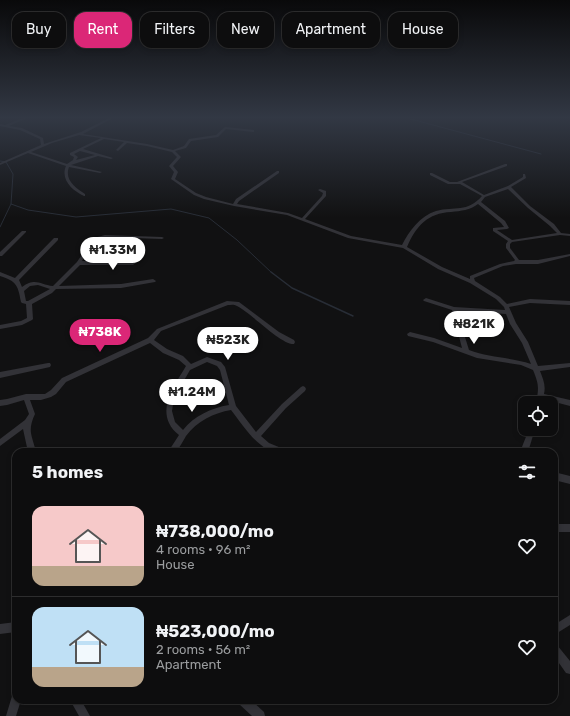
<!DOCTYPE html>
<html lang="en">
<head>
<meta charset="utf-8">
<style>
  :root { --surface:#0d0d0e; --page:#1b1b1c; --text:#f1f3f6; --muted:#9a9c9e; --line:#2d2d2e; --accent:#db2777 }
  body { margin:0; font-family:Rubik,sans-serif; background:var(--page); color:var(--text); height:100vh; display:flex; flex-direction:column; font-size:15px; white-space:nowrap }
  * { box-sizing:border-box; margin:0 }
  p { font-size:13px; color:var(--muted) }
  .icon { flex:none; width:22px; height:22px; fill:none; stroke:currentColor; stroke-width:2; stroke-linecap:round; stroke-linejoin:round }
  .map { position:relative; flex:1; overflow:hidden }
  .side { position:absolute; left:12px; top:448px; width:546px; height:256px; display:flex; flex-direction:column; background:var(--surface); border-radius:12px; box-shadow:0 2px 6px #0003,0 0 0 1px var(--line) }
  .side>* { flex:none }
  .banner { position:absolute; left:12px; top:12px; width:546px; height:36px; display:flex; gap:8px }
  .fabs { position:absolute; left:518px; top:396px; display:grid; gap:8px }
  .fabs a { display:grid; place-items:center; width:40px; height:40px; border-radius:8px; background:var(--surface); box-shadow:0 2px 6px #0003,0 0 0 1px var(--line); font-size:20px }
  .price { position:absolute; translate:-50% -34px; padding:0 9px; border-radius:14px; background:#fff; color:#222; font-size:13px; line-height:26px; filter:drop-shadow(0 1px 2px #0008) }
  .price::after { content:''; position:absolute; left:50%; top:24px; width:12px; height:9px; margin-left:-6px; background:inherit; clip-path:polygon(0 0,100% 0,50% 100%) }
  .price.on { background:var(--accent); color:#fff }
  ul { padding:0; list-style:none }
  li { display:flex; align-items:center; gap:12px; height:100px; padding:0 20px }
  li+li { border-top:1px solid var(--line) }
  li span { display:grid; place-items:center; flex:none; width:112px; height:80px; border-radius:12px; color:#555 }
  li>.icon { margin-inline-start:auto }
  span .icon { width:48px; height:48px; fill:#fffc; stroke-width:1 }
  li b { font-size:17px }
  h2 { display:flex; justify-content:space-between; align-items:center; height:48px; padding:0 20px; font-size:17px }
  .chip { padding:0 14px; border-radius:12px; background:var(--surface); box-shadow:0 2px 6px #0003,0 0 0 1px var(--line); font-size:14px; line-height:36px }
  .chip.on { background:var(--accent); color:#fff }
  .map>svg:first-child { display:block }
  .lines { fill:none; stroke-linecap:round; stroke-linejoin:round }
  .stream-far1 { stroke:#282d36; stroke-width:1 }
  .stream { stroke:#282d36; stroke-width:1.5 }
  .minor { fill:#323237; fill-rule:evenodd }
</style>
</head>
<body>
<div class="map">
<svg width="570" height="716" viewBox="0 0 570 716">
  <rect width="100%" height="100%" fill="#111112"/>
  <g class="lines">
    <g class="stream-far1">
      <polyline points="407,118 541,154"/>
      <polyline points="0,161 6,162 13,174 11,204 28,210 76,217 171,209 209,218 237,240 272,273"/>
      <polyline points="0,227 11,204"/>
    </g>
    <polyline class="stream" points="271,272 292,288 353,316"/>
    <g class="minor">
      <path d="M 23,118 L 27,118 L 9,126 L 22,128 L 43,138 L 44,144 L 81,132 L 109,118 L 113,118 L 83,134 L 147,144 L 173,150 L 184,146 L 189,139 L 216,135 L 225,127 L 254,130 L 254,132 L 253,132 L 226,129 L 218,137 L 191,141 L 186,148 L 175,151 L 181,157 L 173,166 L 178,172 L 175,179 L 196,193 L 206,197 L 233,204 L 236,199 L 277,171 L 279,171 L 279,173 L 239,201 L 237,204 L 288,213 L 302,218 L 322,196 L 323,193 L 318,190 L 320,189 L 326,191 L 326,196 L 305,219 L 351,236 L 402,245 C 409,231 420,216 436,211 C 455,206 467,213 482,196 L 460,184 L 448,184 L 430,175 L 430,173 L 432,173 L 450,182 L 457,182 L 505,164 L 507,164 L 507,166 L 462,182 L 484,195 L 508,186 L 523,177 L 523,174 L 525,174 L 526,178 L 511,187 L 530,206 L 554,224 L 561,233 L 570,234 L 570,236 L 560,235 L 512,242 L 510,244 L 510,248 L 519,260 L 538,260 L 570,254 L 570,256 L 538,264 L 516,264 L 503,266 L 474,278 L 475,281 L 500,297 L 507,304 L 530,299 L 570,301 L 570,305 L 530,303 L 509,307 L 516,323 L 528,342 L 538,366 L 570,363 L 570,367 L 540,371 C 543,379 546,385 544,394 L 570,400 L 570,406 L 543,399 L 542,403 L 536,403 C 539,387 539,385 533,370 L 521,365 L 477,358 L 433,342 L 408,336 L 407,334 L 410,332 L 434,338 L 462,348 L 452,310 L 424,301 L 423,300 L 426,298 L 454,307 L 505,310 L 504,307 L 496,299 L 470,283 L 438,269 L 403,248 L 348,238 L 287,215 L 234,206 L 204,199 L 194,195 L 171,179 L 174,172 L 169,166 L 177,157 L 172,152 L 147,146 L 127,143 L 118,151 L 116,150 L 124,142 L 104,139 L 83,149 L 113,158 L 111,159 L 98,156 L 71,165 L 102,172 L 100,173 L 69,167 C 64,180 76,188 85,194 L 85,196 L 84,196 C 73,191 60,180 66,166 L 28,153 L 0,165 L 0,163 L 41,145 L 40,139 L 20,130 L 0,126 L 0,124 L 5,125 ZM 79,135 L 101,138 L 70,153 L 70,155 L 74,157 L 73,160 L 67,164 L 31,152 L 52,143 ZM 80,151 L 95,155 L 76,160 L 78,157 L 74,154 ZM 508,189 L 528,208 L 550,226 L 557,233 L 512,240 L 497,230 L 507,229 L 509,228 L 505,221 L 481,202 L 485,197 ZM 478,204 L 501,223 L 504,227 L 493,228 L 493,231 L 508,241 L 506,244 L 506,248 L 515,260 L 514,261 L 500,264 L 470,276 L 470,279 L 442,267 L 407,247 C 416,226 428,213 451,212 C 461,211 470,210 478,204 ZM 457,311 L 506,314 L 510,324 L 522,343 L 531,364 C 511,357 489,358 469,350 Z"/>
      <polygon points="22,231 26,231 26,232 2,256 0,256 0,252"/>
      <path d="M 105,235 L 162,237 L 164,238 L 162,239 L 105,237 L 90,242 L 89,250 L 82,261 L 132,261 L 139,256 L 143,256 L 143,257 L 133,265 L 80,265 L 59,286 L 121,284 L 153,279 L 156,281 L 155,282 L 121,288 L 56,289 L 52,293 L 32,304 L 33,319 L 32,320 L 22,325 L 0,329 L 0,325 L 21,321 L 27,318 L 26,304 L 22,303 L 21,302 C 18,286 17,281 0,276 L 0,272 L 15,278 L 54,238 L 58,238 L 58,240 L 19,280 L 22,287 C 36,277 40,285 53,286 L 77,262 L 85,250 L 86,240 ZM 38,285 L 50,289 L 28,301 L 26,301 L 24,291 L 30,286 Z"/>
      <path d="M 227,301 L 239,302 L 279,332 L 294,340 L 295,342 L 294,344 C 281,345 250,312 237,306 C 234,304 230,305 228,305 L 161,331 L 154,340 L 167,349 L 183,356 L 191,364 L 207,357 L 221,362 L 225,367 L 236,406 L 256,432 L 282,404 L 301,387 L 303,386 L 305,387 L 306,389 L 305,391 L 286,408 L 261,436 L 269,443 L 286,450 L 287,452 C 283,452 278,453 274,452 C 256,447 242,424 231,410 C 214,413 197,421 186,436 C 183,441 180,447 176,452 L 168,452 L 179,435 C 175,432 171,428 169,423 C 160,403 176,383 186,366 L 179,360 L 163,353 L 150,343 L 66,382 L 56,394 L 51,397 L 41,400 L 30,400 L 35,414 C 27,431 32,435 36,452 L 28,452 L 23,429 L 0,446 L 0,439 L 25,420 L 29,414 L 24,400 L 7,405 L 0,406 L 0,400 L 7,399 L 26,394 L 45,394 L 51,390 L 62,378 L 148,338 L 157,329 ZM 207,362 L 217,366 L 220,370 L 229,405 C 211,408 194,416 183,430 L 175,422 L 172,411 L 174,398 L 190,370 Z"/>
      <polygon points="48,363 50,363 51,365 50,367 0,378 0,372"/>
      <polygon points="529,429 535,429 528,452 520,452"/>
      <polygon points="554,472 570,476 570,484 554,480"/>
      <rect x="554" y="524" width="16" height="8"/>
      <polygon points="570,615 570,625 554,635 554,625"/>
      <polygon points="16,622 16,632 0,634 0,624"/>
      <polygon points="554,643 557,645 570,661 570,674 566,673 554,656"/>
      <polygon points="16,695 16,700 21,700 16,716 6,716 12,696"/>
      <polygon points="70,700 81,700 90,716 79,716"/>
      <polygon points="238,700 251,700 264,712 265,716 252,716 239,704"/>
    </g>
  </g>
  <linearGradient id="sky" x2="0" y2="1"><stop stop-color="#09090a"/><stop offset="0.54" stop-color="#323844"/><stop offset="1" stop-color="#323844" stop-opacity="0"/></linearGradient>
  <rect width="570" height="218" fill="url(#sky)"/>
</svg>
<div class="fabs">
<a><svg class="icon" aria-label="locate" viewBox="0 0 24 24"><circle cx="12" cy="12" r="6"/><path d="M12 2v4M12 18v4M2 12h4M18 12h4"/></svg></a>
</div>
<b class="price" style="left:113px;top:271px">₦1.33M</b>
<b class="price" style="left:474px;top:345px">₦821K</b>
<b class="price on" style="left:100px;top:353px">₦738K</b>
<b class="price" style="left:228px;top:361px">₦523K</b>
<b class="price" style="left:192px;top:413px">₦1.24M</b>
<div class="banner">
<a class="chip">Buy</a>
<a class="chip on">Rent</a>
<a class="chip">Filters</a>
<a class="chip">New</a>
<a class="chip">Apartment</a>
<a class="chip">House</a>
</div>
<section class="side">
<h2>5 homes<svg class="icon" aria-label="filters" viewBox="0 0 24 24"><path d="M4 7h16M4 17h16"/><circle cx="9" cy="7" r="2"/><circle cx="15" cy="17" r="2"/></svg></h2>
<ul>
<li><span style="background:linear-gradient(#f6c9c9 75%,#b9a48a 0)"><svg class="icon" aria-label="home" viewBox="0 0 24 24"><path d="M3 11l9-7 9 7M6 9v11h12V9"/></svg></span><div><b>₦738,000/mo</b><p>4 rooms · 96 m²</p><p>House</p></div><svg class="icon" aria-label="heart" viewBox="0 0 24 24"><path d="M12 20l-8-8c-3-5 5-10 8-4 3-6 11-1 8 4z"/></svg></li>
<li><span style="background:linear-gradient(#bfe0f5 75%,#b9a48a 0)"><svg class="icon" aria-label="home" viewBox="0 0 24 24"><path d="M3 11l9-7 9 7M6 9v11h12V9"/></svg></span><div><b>₦523,000/mo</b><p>2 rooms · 56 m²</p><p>Apartment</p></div><svg class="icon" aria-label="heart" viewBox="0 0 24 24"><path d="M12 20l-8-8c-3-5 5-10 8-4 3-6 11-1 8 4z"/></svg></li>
</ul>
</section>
</div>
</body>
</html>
